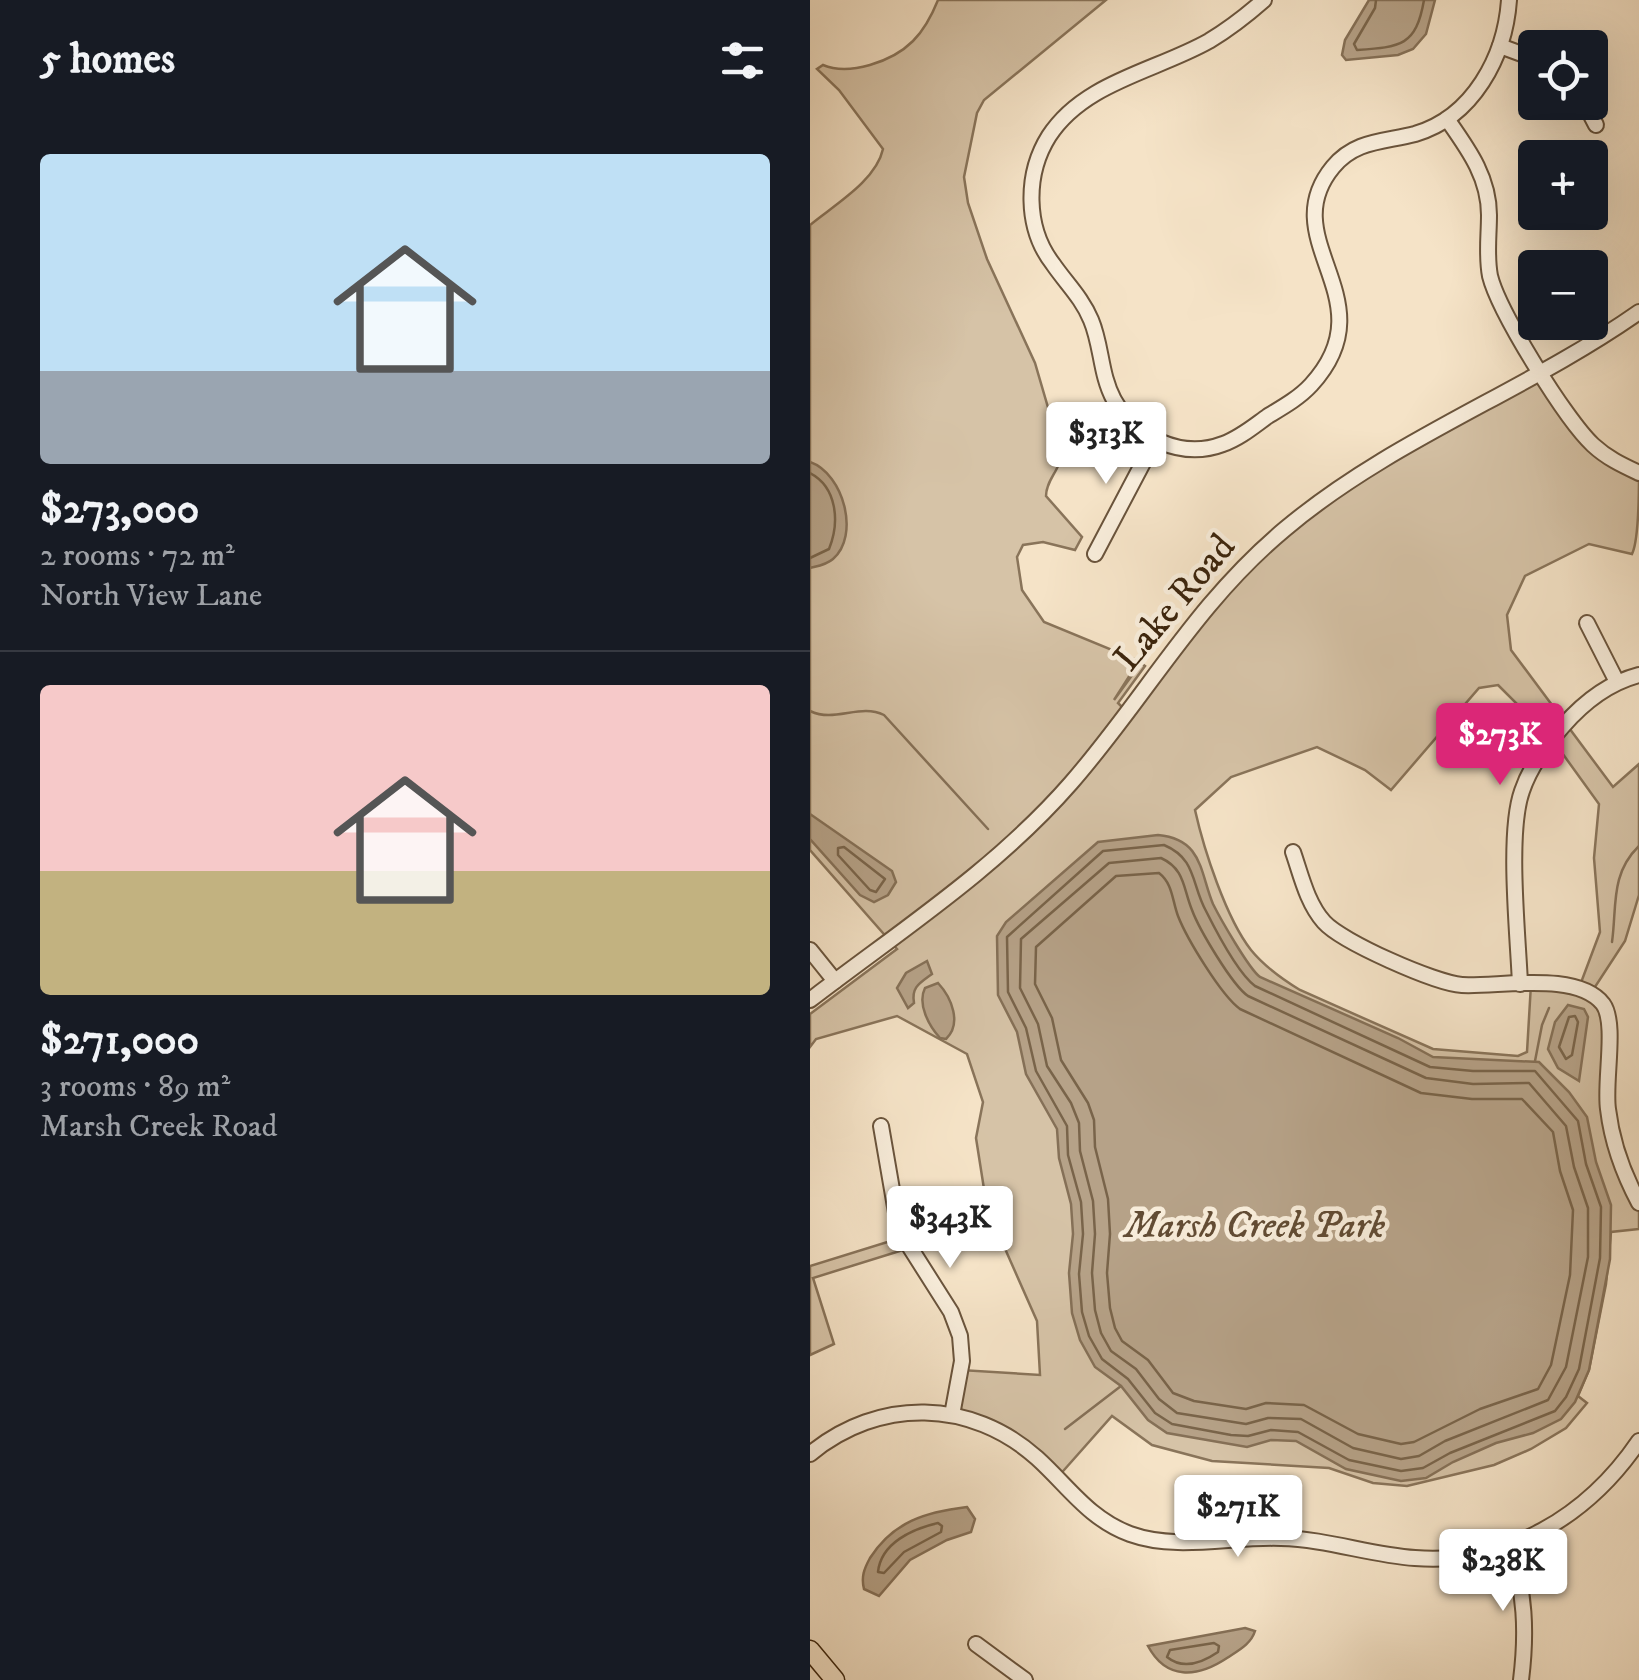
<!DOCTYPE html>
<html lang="en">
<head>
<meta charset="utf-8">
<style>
  :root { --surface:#171b24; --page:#20242c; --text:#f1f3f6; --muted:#9ea1a6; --line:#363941; --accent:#db2777 }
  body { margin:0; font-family:"IM FELL DW Pica",serif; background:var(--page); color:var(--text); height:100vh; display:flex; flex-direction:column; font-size:38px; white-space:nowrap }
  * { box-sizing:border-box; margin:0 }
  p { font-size:32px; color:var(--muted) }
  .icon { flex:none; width:55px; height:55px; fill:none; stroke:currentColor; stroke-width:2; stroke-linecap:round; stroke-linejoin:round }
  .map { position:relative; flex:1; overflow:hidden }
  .details { display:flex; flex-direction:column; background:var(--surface); width:810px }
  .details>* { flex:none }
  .tools { position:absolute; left:708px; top:30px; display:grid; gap:20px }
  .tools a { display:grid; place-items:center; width:90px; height:90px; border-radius:10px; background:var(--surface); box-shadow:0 10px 40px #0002; font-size:50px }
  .price { position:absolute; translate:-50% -85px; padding:0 22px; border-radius:10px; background:#fff; color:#222; font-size:32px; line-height:65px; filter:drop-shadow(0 2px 5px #0008) }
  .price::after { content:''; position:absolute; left:50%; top:60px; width:30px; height:22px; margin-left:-15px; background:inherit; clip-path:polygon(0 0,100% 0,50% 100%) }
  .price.current { background:var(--accent); color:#fff }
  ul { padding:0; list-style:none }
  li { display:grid; align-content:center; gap:20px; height:530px; padding:0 40px }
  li+li { border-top:2px solid var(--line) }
  li span { display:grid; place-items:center; height:310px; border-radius:10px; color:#555 }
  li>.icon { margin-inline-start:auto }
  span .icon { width:180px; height:180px; fill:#fffc; stroke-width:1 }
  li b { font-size:42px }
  h2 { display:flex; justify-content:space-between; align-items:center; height:120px; padding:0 40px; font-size:42px }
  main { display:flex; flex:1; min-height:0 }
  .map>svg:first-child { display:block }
  .green { fill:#d6c3a7; stroke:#89745a; stroke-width:2.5; fill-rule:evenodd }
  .water { fill:#b6a288; stroke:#857057; stroke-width:2.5 }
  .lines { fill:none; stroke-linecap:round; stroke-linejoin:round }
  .shore { stroke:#79644a; stroke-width:2.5 }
  .stream { stroke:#857057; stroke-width:2.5 }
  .minor-casing { stroke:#6a543c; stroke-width:18 }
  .major-casing { stroke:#3c250d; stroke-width:21 }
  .minor { stroke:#f8eddb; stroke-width:14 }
  .major { stroke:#f5e3c7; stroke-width:18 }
  .labels { text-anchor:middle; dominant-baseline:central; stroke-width:9; stroke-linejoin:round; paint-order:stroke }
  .street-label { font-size:38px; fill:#3c250d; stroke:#f8eddb }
  .park-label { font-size:38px; font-style:italic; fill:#624c34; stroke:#f8eddb }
</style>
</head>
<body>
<main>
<section class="details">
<h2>5 homes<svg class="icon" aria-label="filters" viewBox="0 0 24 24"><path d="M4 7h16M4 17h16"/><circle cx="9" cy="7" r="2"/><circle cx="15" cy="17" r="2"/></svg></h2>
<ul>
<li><span style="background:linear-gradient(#bfe0f5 70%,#9aa5b1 0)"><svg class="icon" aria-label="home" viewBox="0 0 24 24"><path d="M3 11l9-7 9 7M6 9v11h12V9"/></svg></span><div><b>$273,000</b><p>2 rooms · 72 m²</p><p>North View Lane</p></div></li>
<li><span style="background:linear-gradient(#f6c9c9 60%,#c2b280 0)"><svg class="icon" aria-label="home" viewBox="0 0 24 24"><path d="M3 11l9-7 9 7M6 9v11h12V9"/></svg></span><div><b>$271,000</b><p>3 rooms · 89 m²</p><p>Marsh Creek Road</p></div></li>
</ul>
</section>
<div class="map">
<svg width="829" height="1680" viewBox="0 0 829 1680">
  <rect width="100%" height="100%" fill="#f5e3c7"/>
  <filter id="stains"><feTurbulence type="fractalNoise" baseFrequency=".002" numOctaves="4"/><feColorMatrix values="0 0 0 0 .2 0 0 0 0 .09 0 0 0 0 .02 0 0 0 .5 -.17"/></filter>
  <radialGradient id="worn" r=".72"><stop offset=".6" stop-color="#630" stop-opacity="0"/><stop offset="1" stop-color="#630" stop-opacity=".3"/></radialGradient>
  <g class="green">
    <path d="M 128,0 L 296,0 L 174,100 L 167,113 L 154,177 L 158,203 L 177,259 L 225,363 L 251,452 C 252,469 236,479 236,496 L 272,537 L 265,550 L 233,542 L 213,545 L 207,557 L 212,590 L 234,622 L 329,661 L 304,700 L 331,663 L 335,666 L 308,703 L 316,711 L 388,615 L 507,504 L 731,372 L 767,427 L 829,473 C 829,493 829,540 822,554 L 779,544 L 715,576 L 697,615 L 701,650 L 803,787 L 829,764 L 829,895 L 815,941 L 781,993 L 791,1002 L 798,1111 L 829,1203 L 829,1229 L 801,1232 L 796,1284 L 779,1370 L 768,1396 L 777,1403 L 756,1428 L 721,1449 L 684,1465 L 597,1486 L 563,1483 L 519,1468 L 402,1461 L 342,1445 L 302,1416 L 247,1478 L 231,1461 L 142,1415 L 151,1370 L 230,1375 L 227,1321 L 177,1208 L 166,1138 L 173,1102 L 157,1054 L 87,1016 L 6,1039 L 0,1047 L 0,1014 L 87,949 L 0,850 L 0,225 C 24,205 66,181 73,149 L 29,90 L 7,69 L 13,65 C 39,76 82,62 103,41 C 114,30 122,15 128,0 ZM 688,685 L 742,739 L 789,804 L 784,858 L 790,932 L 769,988 L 721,984 L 717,1052 L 708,1056 L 623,1049 L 490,990 C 472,979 454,966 441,950 C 416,918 394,850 385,810 L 421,777 L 507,747 L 555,770 L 581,790 L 669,688 Z"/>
    <polygon points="87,1239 93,1250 3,1278 24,1344 0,1355 0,1266"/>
  </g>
  <g class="water">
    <polygon points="559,0 625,0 616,34 603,49 588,55 536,60 532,55 535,40"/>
    <path d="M 0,462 C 34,474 50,536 23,559 C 16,565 8,566 0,568 Z"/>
    <polygon points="0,814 82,871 86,882 78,895 64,902 50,895 0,839"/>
    <path d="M 348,835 C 393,839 390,873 403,904 C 410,918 439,969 450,977 L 588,1038 L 623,1057 L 729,1062 L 759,1092 L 777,1117 L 786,1162 L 801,1205 L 800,1259 L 779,1370 L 765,1402 L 751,1419 L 723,1433 L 686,1443 L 643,1462 L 616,1478 L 591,1481 L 536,1469 L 486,1441 L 461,1440 L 437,1447 L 357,1433 L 338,1420 L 311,1386 L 285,1367 L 270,1340 L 262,1313 L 259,1273 L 263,1234 L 261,1204 L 249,1158 L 247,1129 L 216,1074 L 207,1032 L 188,995 L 187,936 L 196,922 L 288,842 Z"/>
    <path d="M 117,961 L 122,974 C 110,983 101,987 104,1003 L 98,1008 L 87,988 L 96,973 Z"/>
    <path d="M 128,983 C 142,998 152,1024 136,1039 L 130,1038 C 119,1026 107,1004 115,988 Z"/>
    <polygon points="758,1005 774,1009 778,1017 769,1081 748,1068 738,1049 745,1022"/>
    <path d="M 157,1507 L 165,1519 L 161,1532 L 137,1540 L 100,1560 L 69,1596 L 54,1589 C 51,1577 54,1569 60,1558 C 83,1522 115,1512 157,1507 Z"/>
    <path d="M 435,1628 L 445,1631 C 441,1644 429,1650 417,1658 C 387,1678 356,1680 338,1646 Z"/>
  </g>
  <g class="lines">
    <g class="shore">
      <path d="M 566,0 L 565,8 L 544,44 L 547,50 C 591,47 606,46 614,0"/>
      <path d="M 0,473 C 27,487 30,522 19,549 L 0,558"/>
      <path d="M 354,845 C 387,859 381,884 396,911 C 406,931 428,973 445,986 L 620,1067 L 663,1071 L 725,1071 L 768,1121 L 776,1164 L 791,1207 L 790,1258 L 769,1369 L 756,1397 L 745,1411 L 640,1453 L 613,1468 L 591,1471 L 539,1460 L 488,1432 L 461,1430 L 438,1436 L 421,1435 L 362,1424 L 345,1413 L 318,1379 L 292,1359 L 279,1336 L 272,1312 L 269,1274 L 273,1234 L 271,1202 L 258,1155 L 257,1126 L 226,1071 L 216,1028 L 198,992 L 197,937 L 293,851 Z"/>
      <polygon points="28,848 34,847 75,879 66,892 60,890 28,855"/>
      <path d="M 351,858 C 375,869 373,888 382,910 C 389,929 422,985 438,996 L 616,1078 L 663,1084 L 719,1083 L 756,1126 L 764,1167 L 778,1208 L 778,1257 L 756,1367 L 738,1400 L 635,1441 L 609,1456 L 591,1459 L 543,1448 L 491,1419 L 458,1418 L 436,1424 L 367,1413 L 349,1399 L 326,1369 L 301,1351 L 291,1333 L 285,1310 L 282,1273 L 285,1234 L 283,1201 L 270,1151 L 269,1123 L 261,1103 L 237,1066 L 228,1024 L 210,988 L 211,939 L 299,863 Z"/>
      <path d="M 349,873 C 363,884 362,900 368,916 C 377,939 411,995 430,1009 L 611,1093 L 662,1099 L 712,1099 L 743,1132 L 750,1171 L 763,1210 L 760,1275 L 741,1365 L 728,1389 L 670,1409 L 604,1442 L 591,1444 L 548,1434 L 494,1405 L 456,1403 L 436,1409 L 384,1401 L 363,1393 L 338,1360 L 312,1341 L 305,1328 L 300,1308 L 297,1273 L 300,1234 L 298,1199 L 285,1147 L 284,1120 L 278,1103 L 251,1060 L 242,1018 L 225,984 L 226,947 L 306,876 Z"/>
      <polygon points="765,1016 768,1022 762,1055 756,1059 749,1047 759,1017"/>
      <path d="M 128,1523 L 132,1526 L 131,1532 L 94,1552 L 74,1573 L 68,1572 C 71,1543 102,1529 128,1523 Z"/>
      <path d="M 404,1643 L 409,1646 L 408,1652 C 392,1663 373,1670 357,1657 L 360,1650 Z"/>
    </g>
    <g class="stream">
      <path d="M 0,711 C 25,723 50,703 74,715 L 178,829"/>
      <path d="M 802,942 C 807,907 800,874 829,846"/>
      <polyline points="725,1061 732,1025 739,1008"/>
      <polyline points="255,1429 311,1386"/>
    </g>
    <g class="minor-casing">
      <g id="minor">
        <path d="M 454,0 C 437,15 419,29 399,41 C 346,71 274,82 239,136 C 215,174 215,228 243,264 C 256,283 272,298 281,320 C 292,346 290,374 304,400 C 325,437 371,460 413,444 C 430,438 444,426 458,416 C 473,407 489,398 501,385 C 580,299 462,241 523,167 C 545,140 574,142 605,134 C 663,117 695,57 699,0"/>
        <polyline points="690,46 725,59"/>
        <polyline points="774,102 786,125"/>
        <path d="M 637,119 C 658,149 679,177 679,215 C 679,236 676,255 680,276 C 689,312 756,420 783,445 C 797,458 812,465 829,473"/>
        <polyline points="285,554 345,440"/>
        <polyline points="777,623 807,682"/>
        <path d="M 483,852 C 491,875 497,903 514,922 C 532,942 625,983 652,985 C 690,987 767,971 793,1004 C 807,1023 794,1081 798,1109 C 802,1143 813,1173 829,1203"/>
        <polyline points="0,950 25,981"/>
        <path d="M 710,984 C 708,935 697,833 712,791 C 720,767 736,745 753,726 C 774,702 798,683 829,675"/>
        <path d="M 0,1000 C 90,931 186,869 261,783 C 336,697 385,604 475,529 C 582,439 715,392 829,312"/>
        <polyline points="71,1126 89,1230 141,1312 150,1336 152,1361 142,1415"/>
        <path d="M 0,1454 C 69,1397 161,1399 227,1458 C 258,1486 279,1519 320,1534 C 367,1551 421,1536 471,1538 C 517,1539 560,1555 605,1558 C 698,1565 778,1516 829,1441"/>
        <path d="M 700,1545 C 715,1591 717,1632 711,1680"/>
        <polyline points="166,1644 215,1680"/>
      </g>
    </g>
    <g class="major-casing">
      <polyline id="major" points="0,1650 25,1680"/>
    </g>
    <use href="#minor" class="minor"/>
    <use href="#major" class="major"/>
  </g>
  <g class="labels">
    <g class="street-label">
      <text transform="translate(365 603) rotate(-50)">Lake Road</text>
    </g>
    <g class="park-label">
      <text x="445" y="1226">Marsh Creek Park</text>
    </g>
  </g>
  <rect width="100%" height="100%" filter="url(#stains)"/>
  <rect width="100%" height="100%" fill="url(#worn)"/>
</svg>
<div class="tools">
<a><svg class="icon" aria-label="locate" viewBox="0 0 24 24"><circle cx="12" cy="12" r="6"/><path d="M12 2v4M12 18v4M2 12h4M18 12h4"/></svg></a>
<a>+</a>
<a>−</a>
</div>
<b class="price" style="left:296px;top:487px">$313K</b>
<b class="price current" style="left:690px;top:788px">$273K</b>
<b class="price" style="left:140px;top:1271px">$343K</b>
<b class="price" style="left:428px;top:1560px">$271K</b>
<b class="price" style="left:693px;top:1614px">$238K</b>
</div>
</main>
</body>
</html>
